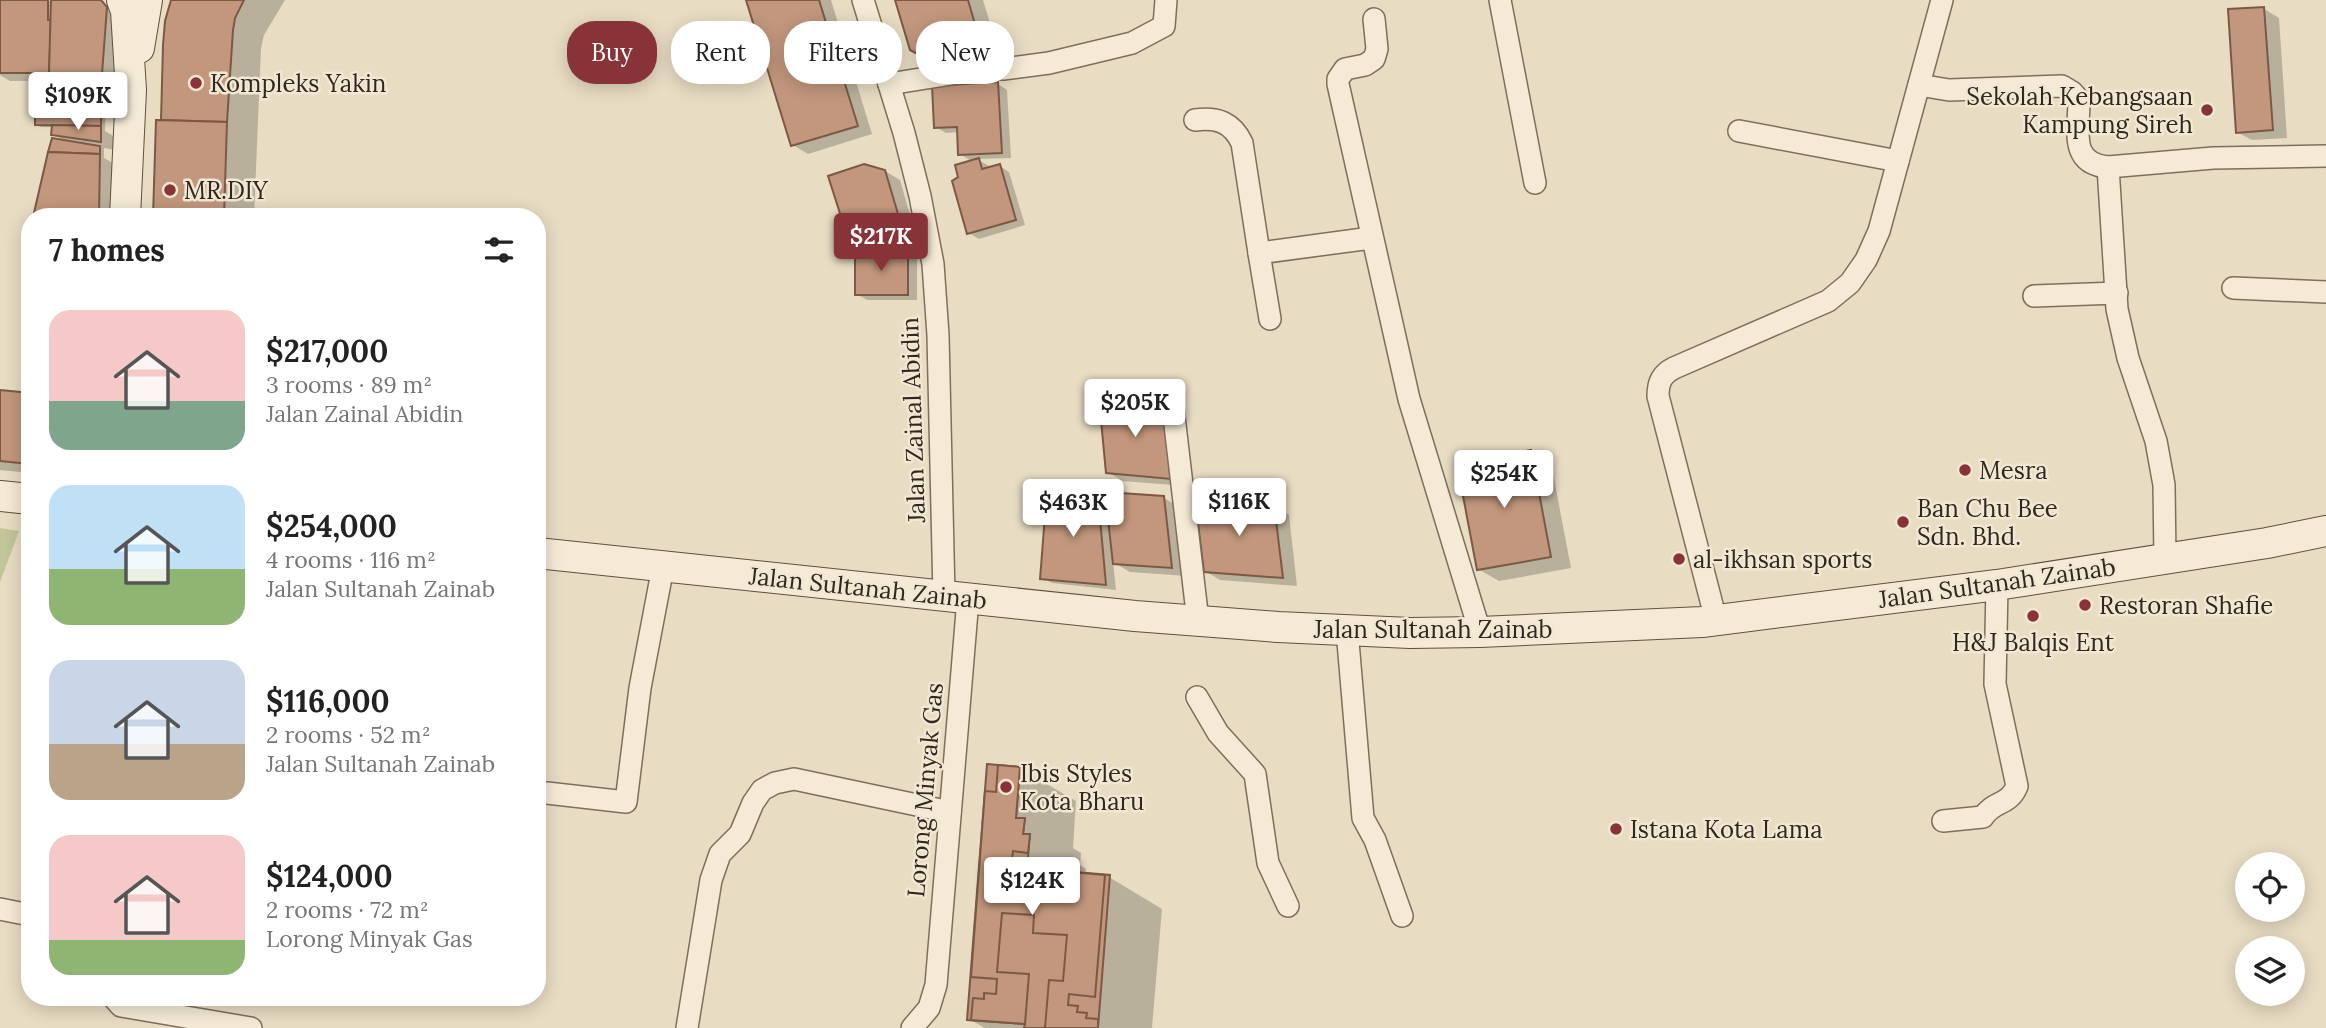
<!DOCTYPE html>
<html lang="en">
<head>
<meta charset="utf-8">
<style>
  :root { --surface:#fff; --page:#f2f2f2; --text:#222; --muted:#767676; --accent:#883337 }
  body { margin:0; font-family:Lora,serif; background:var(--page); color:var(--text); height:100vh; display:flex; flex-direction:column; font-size:26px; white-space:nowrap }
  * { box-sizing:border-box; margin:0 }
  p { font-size:23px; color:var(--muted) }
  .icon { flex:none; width:38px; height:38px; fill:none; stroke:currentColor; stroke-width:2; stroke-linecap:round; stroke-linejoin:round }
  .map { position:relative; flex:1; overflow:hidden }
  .details { position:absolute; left:21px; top:208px; width:525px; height:798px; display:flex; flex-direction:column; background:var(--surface); border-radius:28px; box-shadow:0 4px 18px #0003 }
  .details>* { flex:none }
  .top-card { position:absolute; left:567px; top:21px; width:665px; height:63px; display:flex; gap:14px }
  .fabs { position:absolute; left:2235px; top:852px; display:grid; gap:14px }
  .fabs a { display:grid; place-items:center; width:70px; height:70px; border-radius:50%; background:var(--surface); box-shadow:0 4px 18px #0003; font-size:35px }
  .price { position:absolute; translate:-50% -60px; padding:0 16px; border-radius:7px; background:#fff; color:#222; font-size:23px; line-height:46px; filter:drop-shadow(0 2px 4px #0008) }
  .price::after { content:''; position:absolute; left:50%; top:42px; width:21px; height:16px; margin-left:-10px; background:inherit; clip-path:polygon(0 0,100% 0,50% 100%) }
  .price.active { background:var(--accent); color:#fff }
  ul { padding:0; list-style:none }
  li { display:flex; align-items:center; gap:21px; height:175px; padding:0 28px }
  li span { display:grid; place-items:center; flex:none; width:196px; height:140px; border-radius:21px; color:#555 }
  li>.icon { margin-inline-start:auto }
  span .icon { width:84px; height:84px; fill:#fffc; stroke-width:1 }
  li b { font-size:30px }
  h2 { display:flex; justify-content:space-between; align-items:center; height:84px; padding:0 28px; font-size:30px }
  .tag { padding:0 24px; border-radius:28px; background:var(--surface); box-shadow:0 4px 18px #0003; font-size:24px; line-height:63px }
  .tag.active { background:var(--accent); color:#fff }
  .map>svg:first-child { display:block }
  .green { fill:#c1c599 }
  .shadow { fill:#0003 }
  .building { fill:#c2977d; stroke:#7c5945; stroke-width:2 }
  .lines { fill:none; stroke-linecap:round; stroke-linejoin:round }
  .street-casing { stroke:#806e5c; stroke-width:24 }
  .secondary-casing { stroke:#624f3f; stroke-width:32 }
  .street { stroke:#f4ead5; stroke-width:21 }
  .secondary { stroke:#f4ead5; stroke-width:30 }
  .poi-dot { fill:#883337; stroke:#f1e7d2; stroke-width:2.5 }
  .labels { text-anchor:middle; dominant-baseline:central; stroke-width:5; stroke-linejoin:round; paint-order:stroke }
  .poi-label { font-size:24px; fill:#32271e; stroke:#f1e7d2; text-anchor:start }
  .street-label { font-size:24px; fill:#32271e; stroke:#f1e7d2 }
</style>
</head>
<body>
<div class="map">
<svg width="2326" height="1028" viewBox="0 0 2326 1028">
  <rect width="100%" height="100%" fill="#e8dcc3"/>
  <polygon class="green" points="0,528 19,531 0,582"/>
  <g class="shadow">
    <polygon points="0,0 48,0 53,3 53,0 99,0 129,18 131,90 106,89 105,131 115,137 115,150 104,148 104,158 120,167 119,217 35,217 67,142 53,134 53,127 41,127 37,124 50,112 50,81 10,81 0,75"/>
    <polygon points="173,0 285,0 264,35 261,48 254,217 154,217 167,21"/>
    <polygon points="748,0 831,0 872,134 808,154 793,145"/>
    <polygon points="897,0 983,0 998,49 943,66 932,61 912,49"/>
    <polygon points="2264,9 2279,18 2287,138 2252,140 2237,132"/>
    <polygon points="998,84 1007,90 1011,158 977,159 989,166 990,169 1000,166 1009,172 1025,225 979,239 969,233 973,162 960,154 959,132 946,133 936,127"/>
    <polygon points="885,171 900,180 917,239 862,236 847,228"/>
    <polygon points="907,253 917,259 917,300 867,300 857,294"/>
    <polygon points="0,392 30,395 30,473 0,470"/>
    <polygon points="1161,406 1177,415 1185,486 1123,481 1107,472"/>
    <polygon points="1531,451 1551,463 1571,568 1499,581 1478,569"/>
    <polygon points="1098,498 1108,503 1164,498 1179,507 1187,576 1130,572 1113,562 1116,590 1052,583 1042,578"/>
    <polygon points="1274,506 1289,515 1297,586 1220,580 1205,571"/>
    <polygon points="1019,768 1076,801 1073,848 1081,853 1080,865 1086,869 1085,875 1109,877 1162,909 1152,1028 985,1028 969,1019"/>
  </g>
  <g class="building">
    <polygon points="0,0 48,0 48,20 51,20 49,73 0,73"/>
    <polygon points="51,0 101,0 107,7 102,74 49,73"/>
    <polygon points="171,0 244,0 235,18 233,30 227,122 161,120 163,45 165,21"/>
    <polygon points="746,0 819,0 858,126 791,146"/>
    <polygon points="895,0 968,0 979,38 921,56 910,50"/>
    <polygon points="2264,7 2273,130 2236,133 2228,9"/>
    <polygon points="49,75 102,76 101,126 35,125 35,110 48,110"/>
    <polygon points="998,82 1002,153 958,155 957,127 934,128 932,86"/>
    <polygon points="156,120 227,122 224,217 153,217"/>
    <polygon points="52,125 101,126 101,142 51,135"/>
    <polygon points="52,138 100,146 100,154 48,152"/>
    <polygon points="48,152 100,154 99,217 33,217"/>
    <polygon points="979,158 982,169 1000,164 1016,220 967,234 952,181 958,177 955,165"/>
    <polygon points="864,164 885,170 903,231 845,229 828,176"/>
    <polygon points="27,226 30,226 30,299 25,298"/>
    <rect x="855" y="251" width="53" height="44"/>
    <polygon points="0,390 30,393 29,464 0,461"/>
    <polygon points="1099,399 1162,404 1171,479 1106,473"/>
    <polygon points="1531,450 1551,557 1477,570 1457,464"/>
    <polygon points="1047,490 1098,496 1106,585 1040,579"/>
    <polygon points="1105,492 1164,496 1172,568 1113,564"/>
    <polygon points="1195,498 1274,504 1283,578 1204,572"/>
    <rect x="25" y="659" width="5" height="42"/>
    <polygon points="987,764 1020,767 1016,818 1025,818 1023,834 1030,834 1027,868 1110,875 1098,1028 1024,1028 1025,1024 967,1020"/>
    <polygon points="998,765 1020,767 1016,818 1025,818 1023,834 1030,834 1028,853 1013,851 1011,867 1105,875 1095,997 1069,994 1068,1005 1078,1006 1077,1012 1087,1013 1086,1018 1098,1019 1098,1028 1045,1028 1049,980 1063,981 1067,935 1033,933 1034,915 1002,913 997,972 1029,974 1025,1024 971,1020 973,998 984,999 984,993 996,994 997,979 971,977 985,791 996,792"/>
  </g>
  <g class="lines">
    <g class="street-casing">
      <g id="street">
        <polyline points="863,0 904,133 920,196 933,264 938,335 944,596"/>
        <polyline points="1500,0 1535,183"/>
        <polyline points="1374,19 1377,49 1374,59 1365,65 1345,69 1338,79 1338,84 1409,399 1480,632"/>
        <polyline points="889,84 989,68 1003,69 1049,63 1132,43 1164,26 1166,0"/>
        <path d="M 1919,85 L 1949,90 L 2062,86 L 2072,92 L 2079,100 C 2079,130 2069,164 2108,167 L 2213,158 L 2326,156"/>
        <path d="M 1195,120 C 1217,117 1232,122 1242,143 L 1259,253 L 1371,238"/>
        <polyline points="1739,131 1898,161"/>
        <polyline points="2108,167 2117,309 2128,358 2156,441 2164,485 2165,559"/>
        <polyline points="1259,253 1270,319"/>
        <polyline points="2233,288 2326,292"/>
        <polyline points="2034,296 2117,293"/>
        <polyline points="1173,408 1198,621"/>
        <path d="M 1716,620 L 1658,396 C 1658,382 1662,374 1674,368 L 1828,301 L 1850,283 L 1866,260 L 1879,231 L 1942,0"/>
        <polyline points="1347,630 1363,818 1375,840 1402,916"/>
        <polyline points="1197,697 1218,733 1255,774 1268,863 1288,906"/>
        <polyline points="547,793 626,802 640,688 663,567"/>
        <path d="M 1943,821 L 1983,817 C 1994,800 2009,806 2017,786 L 1995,684 L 1997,585"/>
        <polyline points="0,909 30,915"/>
        <polyline points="114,998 121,1006 251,1028"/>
        <polyline points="687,1028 711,880 720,854 740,834 753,803 762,790 775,783 794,779 950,812"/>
        <polyline points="912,1028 929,1008 936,985 968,599"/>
      </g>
    </g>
    <g class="secondary-casing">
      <g id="secondary">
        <polyline points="122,0 126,11 131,90 125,217"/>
        <polyline points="139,48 147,0"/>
        <polyline points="0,496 30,499"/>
        <polyline points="537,553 1135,616 1278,627 1410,633 1480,632 1702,622 1997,585 2267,543 2326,531"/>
      </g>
    </g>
    <use href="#street" class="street"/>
    <use href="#secondary" class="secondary"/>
  </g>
  <g class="poi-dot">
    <circle cx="196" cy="83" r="7"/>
    <circle cx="2207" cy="110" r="7"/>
    <circle cx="170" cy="190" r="7"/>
    <circle cx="1965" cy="470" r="7"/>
    <circle cx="1903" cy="522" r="7"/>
    <circle cx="1679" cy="559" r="7"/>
    <circle cx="2085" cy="605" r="7"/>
    <circle cx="2033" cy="616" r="7"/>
    <circle cx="1006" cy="787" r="7"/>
    <circle cx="1616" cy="829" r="7"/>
  </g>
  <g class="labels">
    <g class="poi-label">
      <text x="210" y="83">Kompleks Yakin</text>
      <text x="2193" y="96" text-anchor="end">Sekolah Kebangsaan<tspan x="2193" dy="28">Kampung Sireh</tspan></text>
      <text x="184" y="190">MR.DIY</text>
      <text x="1979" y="470">Mesra</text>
      <text x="1917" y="508">Ban Chu Bee<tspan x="1917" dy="28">Sdn. Bhd.</tspan></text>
      <text x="1693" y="559">al-ikhsan sports</text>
      <text x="2099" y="605">Restoran Shafie</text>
      <text x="2033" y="642" text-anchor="middle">H&amp;J Balqis Ent</text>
      <text x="1020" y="773">Ibis Styles<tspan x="1020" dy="28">Kota Bharu</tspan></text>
      <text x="1630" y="829">Istana Kota Lama</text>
    </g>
    <g class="street-label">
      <text transform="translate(913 420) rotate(-92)">Jalan Zainal Abidin</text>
      <text transform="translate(1997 583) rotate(-8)">Jalan Sultanah Zainab</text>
      <text transform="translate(868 588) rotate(6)">Jalan Sultanah Zainab</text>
      <text x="1433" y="629">Jalan Sultanah Zainab</text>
      <text transform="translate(925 790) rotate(-85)">Lorong Minyak Gas</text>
    </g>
  </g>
</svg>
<div class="fabs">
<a><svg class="icon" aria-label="locate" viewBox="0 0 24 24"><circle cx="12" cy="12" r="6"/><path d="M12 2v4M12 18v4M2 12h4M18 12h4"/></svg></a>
<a><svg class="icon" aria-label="layers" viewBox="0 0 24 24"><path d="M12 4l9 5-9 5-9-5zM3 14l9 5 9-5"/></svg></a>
</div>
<b class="price" style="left:78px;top:132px">$109K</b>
<b class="price active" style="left:881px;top:273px">$217K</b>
<b class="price" style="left:1135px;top:439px">$205K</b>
<b class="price" style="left:1504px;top:510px">$254K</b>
<b class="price" style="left:1239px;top:538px">$116K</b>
<b class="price" style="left:1073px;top:539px">$463K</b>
<b class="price" style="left:1032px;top:917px">$124K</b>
<div class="top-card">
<a class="tag active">Buy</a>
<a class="tag">Rent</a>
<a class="tag">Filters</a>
<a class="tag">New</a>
</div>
<section class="details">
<h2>7 homes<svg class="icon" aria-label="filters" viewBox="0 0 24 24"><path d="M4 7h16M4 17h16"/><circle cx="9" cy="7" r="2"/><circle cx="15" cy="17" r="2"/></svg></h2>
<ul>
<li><span style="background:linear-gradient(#f6c9c9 65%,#7fa58c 0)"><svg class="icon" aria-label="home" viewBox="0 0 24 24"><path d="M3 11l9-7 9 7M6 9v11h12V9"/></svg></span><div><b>$217,000</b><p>3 rooms · 89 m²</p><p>Jalan Zainal Abidin</p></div></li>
<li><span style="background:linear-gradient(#bfe0f5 60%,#8fb573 0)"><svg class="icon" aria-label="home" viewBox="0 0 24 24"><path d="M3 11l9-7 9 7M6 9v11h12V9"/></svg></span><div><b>$254,000</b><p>4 rooms · 116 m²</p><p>Jalan Sultanah Zainab</p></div></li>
<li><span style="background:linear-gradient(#c9d6e8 60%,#b9a48a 0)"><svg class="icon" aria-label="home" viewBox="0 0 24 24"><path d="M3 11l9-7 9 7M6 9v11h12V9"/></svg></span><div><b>$116,000</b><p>2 rooms · 52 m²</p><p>Jalan Sultanah Zainab</p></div></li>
<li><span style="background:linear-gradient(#f6c9c9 75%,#8fb573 0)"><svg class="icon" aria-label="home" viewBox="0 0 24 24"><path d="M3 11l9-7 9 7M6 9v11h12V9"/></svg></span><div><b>$124,000</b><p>2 rooms · 72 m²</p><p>Lorong Minyak Gas</p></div></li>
</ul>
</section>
</div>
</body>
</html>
